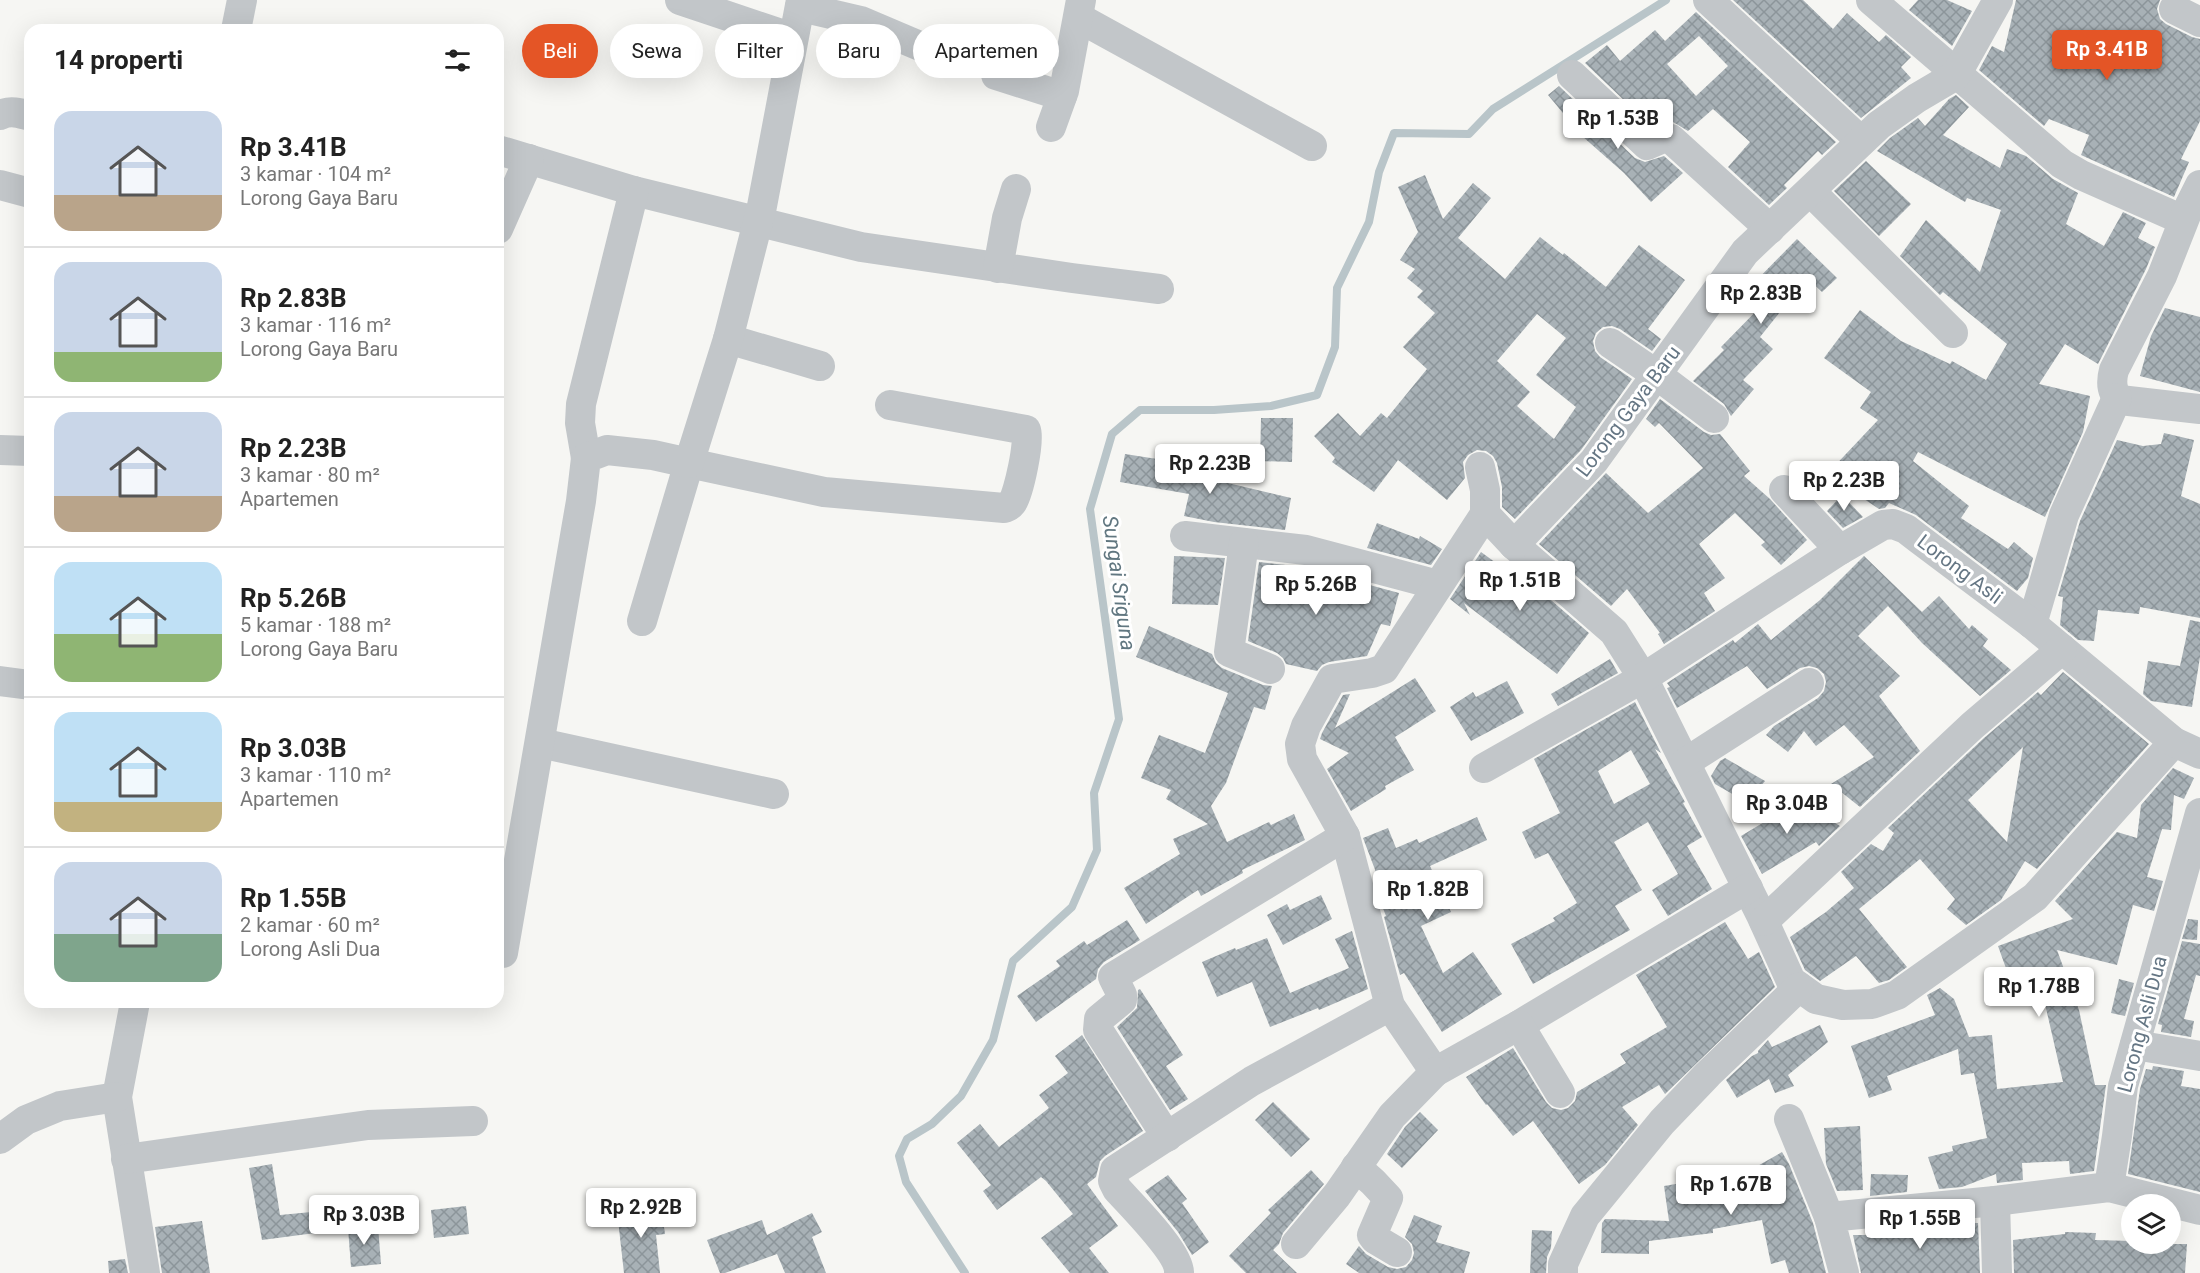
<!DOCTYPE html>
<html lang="id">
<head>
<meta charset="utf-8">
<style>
  :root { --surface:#fff; --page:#f6f6f6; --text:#222; --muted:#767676; --line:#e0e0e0; --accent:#e45526 }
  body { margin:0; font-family:Roboto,sans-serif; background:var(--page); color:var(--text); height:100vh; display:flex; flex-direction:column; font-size:22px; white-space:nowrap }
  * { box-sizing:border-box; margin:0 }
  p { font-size:20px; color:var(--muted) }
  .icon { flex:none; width:33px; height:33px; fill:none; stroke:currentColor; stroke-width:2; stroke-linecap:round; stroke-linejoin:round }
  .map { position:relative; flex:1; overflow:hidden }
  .sheet { position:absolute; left:24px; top:24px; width:480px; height:984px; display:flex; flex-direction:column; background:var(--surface); border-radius:18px; box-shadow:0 6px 24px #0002 }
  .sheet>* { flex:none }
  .guide { position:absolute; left:522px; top:24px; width:570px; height:54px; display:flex; gap:12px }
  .fabs { position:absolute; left:2121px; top:1194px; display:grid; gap:12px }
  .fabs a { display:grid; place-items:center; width:60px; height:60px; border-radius:50%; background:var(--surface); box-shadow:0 6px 24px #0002; font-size:30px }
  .price { position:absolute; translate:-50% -51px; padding:0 14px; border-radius:6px; background:#fff; color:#222; font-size:20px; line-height:39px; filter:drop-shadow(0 2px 3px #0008) }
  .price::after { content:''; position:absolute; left:50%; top:36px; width:18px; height:14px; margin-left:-9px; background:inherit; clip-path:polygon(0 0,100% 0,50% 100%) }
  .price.active { background:var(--accent); color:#fff }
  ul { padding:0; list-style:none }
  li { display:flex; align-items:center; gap:18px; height:150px; padding:0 30px }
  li+li { border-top:2px solid var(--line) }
  li span { display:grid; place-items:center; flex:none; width:168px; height:120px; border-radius:18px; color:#555 }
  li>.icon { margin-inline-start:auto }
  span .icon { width:72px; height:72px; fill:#fffc; stroke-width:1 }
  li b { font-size:26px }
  h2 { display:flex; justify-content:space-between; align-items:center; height:72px; padding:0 30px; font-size:26px }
  .tag { padding:0 21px; border-radius:27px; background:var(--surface); box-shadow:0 6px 24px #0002; font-size:21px; line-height:54px }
  .tag.active { background:var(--accent); color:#fff }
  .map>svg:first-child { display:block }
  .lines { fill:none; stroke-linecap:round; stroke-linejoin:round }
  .stream { stroke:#b9c5c9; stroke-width:8 }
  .building { fill:url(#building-cross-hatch); fill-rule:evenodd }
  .minor { stroke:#c2c6c9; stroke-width:30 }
  .labels { text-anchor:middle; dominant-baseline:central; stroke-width:6; stroke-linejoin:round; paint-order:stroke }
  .street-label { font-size:20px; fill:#657684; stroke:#fff }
  .water-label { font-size:21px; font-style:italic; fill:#617780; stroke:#fff }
</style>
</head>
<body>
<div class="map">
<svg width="2200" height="1273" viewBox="0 0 2200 1273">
  <defs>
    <pattern id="building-cross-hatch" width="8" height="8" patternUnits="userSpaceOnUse" patternTransform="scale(1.5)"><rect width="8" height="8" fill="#a8b1b6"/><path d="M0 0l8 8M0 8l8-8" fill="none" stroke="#8c959a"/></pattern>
  </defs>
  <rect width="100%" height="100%" fill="#f6f6f3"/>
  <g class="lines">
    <polyline class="stream" points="965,1273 906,1182 899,1156 907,1139 932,1124 961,1096 993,1040 1013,961 1072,907 1097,850 1094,793 1119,719 1090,509 1112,434 1140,410 1214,410 1271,406 1317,395 1335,347 1337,288 1369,222 1379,172 1394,133 1469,134 1493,109 1666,0"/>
  </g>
  <g class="building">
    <polygon points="1733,0 1803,0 1833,29 1847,13 1879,42 1886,35 1911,57 1901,67 1911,78 1861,118"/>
    <polygon points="1918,0 1947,0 1972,11 1952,46 1909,10"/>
    <polygon points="2016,0 2160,0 2157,9 2160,19 2166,24 2192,37 2200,39 2200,121 2181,159 2189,162 2174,197 2081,155 2089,135 2049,119 2044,126 1979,70 1992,46 2004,52"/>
    <path d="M 1696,12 L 1836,142 L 1822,155 L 1818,151 L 1784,185 L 1787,188 L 1769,205 L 1728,167 L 1750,142 L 1713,109 L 1688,131 L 1673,122 L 1665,121 L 1650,125 L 1585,63 L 1607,45 L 1620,61 L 1655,30 L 1665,41 ZM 1699,36 L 1728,66 L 1696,96 L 1667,64 Z"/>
    <polygon points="1559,86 1635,158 1645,162 1664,156 1683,173 1651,202 1624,173 1582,136 1548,95"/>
    <polygon points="1956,95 1969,107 1943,135 2000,168 2007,149 2026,156 2053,179 2078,193 2066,224 2104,246 2123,212 2146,223 2138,238 2155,247 2146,269 2098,364 2065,344 2039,384 2090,396 2083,432 2045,517 1918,452 1913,461 1969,506 1961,518 2008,549 2014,542 2033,558 2028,578 2017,591 1916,515 1889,503 1885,508 1879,509 1837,481 1828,473 1878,420 1860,408 1871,392 1824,358 1860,310 1901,341 1950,364 1952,361 1986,380 2007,344 1943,292 1940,295 1900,256 1926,220 1980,272 2001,210 1967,198 1965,202 1877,151 1890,138 1918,118 1925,126 1949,99"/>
    <polygon points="1866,161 1911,204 1879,236 1834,191"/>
    <path d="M 1425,175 L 1443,219 L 1473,183 L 1491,198 L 1458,238 L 1505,279 L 1540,237 L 1563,255 L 1564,253 L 1606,287 L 1639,245 L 1685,280 L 1648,329 L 1661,339 L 1652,351 L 1620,329 L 1612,326 L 1603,327 L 1596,333 L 1593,341 L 1595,351 L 1600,357 L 1632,379 L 1581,450 L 1515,519 L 1502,507 L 1502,487 L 1497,463 L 1493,456 L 1486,451 L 1477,450 L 1468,455 L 1463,462 L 1465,478 L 1447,500 L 1398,460 L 1374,492 L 1332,462 L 1335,458 L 1314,436 L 1338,413 L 1360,436 L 1381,413 L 1387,418 L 1427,369 L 1403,347 L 1435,313 L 1417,297 L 1423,291 L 1407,278 L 1415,269 L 1400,260 L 1418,232 L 1398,187 ZM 1537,314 L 1566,338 L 1536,375 L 1576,407 L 1554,439 L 1517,406 L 1530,392 L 1497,361 Z"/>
    <polygon points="1797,239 1837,278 1822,292 1807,278 1760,337 1773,349 1743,380 1754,389 1731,416 1724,404 1693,381 1724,350 1721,347 1765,302 1748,289"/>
    <polygon points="2165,308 2200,317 2200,392 2140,376 2151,336"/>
    <polygon points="1660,399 1704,432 1711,435 1720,434 1750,471 1744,476 1770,499 1807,540 1781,565 1761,545 1765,542 1735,513 1699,544 1725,578 1704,593 1715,611 1664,644 1658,634 1660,633 1627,589 1611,606 1539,544 1606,473 1648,513 1703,468 1659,423 1655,427 1646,419"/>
    <polygon points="1261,418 1293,418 1292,462 1260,461"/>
    <polygon points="2164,433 2194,440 2181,496 2200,504 2200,618 2140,607 2139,614 2098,610 2094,641 2078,640 2060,625 2063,597 2058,596 2080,521 2117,440 2143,446 2161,444"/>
    <polygon points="1125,454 1170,461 1169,469 1291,498 1285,530 1214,522 1184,516 1189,494 1120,482"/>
    <polygon points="1842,495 1863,517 1843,528 1827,511"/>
    <polygon points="1377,523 1419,539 1420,536 1442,549 1431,565 1367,548"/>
    <polygon points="1481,552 1503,568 1508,563 1589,633 1557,674 1464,603 1470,615 1450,599"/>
    <polygon points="1174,556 1225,558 1218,605 1172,604"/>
    <polygon points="1864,556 1922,612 1939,596 1969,629 1972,625 1988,639 1983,646 2011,670 1980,696 1922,643 1888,606 1858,636 1900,676 1879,696 1920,751 1860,807 1831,784 1874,757 1844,725 1816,746 1804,731 1788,752 1766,735 1774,726 1818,698 1824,691 1826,682 1824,674 1817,668 1809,666 1800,668 1767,689 1747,666 1677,708 1667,688 1670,687 1667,683 1733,640 1735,643 1758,624 1771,640 1820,600"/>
    <polygon points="1259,562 1303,567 1353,584 1355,581 1399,593 1390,626 1381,624 1367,656 1329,662 1322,665 1317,671 1286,664 1283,658 1277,653 1248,641"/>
    <polygon points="2190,620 2200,622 2200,657 2192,707 2151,701 2143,694 2148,661 2180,666"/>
    <polygon points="1149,626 1212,654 1216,663 1222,668 1263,685 1272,686 1265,710 1254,707 1226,783 1211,806 1227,842 1269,822 1271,825 1294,814 1305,840 1242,870 1243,873 1201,896 1198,890 1146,924 1124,888 1180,854 1173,839 1208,824 1166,799 1171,790 1141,778 1159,735 1205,753 1228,693 1136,657"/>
    <polygon points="1610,659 1618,673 1558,706 1551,694"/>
    <path d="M 2063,672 L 2149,744 L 2037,869 L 2025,861 L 2001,900 L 1966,925 L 1947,909 L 1955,899 L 1920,859 L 1859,909 L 1907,967 L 1889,980 L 1879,983 L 1856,956 L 1820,981 L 1805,970 L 1790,937 L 1826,912 L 1854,888 L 1841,872 L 1871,844 L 1883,851 L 1894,833 L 1888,828 L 1984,738 L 2038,692 L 2041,695 ZM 2023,747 L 2007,842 L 1968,800 Z"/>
    <polygon points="1415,678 1436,711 1395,737 1414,770 1385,786 1386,789 1351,811 1327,769 1349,753 1320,739 1322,733 1343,695 1350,694 1335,728"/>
    <polygon points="1507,681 1524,713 1471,741 1450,707 1473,692 1476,697"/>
    <path d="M 1635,702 L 1661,753 L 1655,749 L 1685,802 L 1683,803 L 1702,837 L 1687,846 L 1712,889 L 1668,916 L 1652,890 L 1678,874 L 1648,822 L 1614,842 L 1642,890 L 1615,906 L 1630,930 L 1533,984 L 1511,944 L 1555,921 L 1553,918 L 1577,903 L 1548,853 L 1535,859 L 1522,832 L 1560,813 L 1534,759 ZM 1631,750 L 1650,784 L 1614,804 L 1598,771 Z"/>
    <polygon points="1725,758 1765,781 1748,803 1715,784 1711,776 1720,761"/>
    <polygon points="2173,768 2194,778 2184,799 2174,795 2171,830 2162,829 2147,877 2163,881 2154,911 2133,905 2117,965 2057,950 2079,1010 2095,1085 2106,1085 2094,1171 2070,1174 2069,1161 2022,1163 2023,1180 1997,1183 1996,1174 1962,1187 1939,1189 1928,1157 1953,1151 1952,1146 1987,1138 1974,1073 1961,1075 1958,1049 1887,1076 1892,1090 1869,1098 1851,1046 1935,1015 1927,995 1940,988 1954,999 1969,1037 1992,1035 1997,1089 2063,1082 2042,991 2017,999 1998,946 2073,919 2055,901 2117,832 2137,838 2141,805"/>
    <polygon points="1799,801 1840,826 1819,846 1816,842 1762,874 1741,836"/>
    <polygon points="1477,817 1487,840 1430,866 1451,912 1421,926 1443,973 1473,952 1502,994 1442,1032 1404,973 1400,975 1384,917 1386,916 1379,898 1385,896 1363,838 1388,828 1396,848 1417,839 1419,843"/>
    <polygon points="1321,895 1332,919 1283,945 1267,915 1287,904 1290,910"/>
    <polygon points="2188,919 2198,920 2197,940 2182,939"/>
    <polygon points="1127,920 1140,940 1104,962 1098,969 1096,979 1036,1022 1017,996 1060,966 1056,961 1084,941 1087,945"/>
    <polygon points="1725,922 1748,959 1759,952 1775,987 1665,1094 1659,1085 1622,1107 1638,1125 1605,1165 1579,1184 1533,1121 1513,1136 1487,1104 1486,1105 1466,1077 1513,1048 1546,1102 1552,1108 1561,1110 1568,1108 1575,1101 1577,1092 1626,1063 1620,1054 1667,1027 1636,975"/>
    <polygon points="1352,931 1368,989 1319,1010 1318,1008 1270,1027 1252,982 1217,997 1202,962 1235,948 1236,950 1267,938 1290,993 1349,968 1335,939"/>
    <polygon points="2182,941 2200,944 2200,976 2196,975 2184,1019 2194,1021 2191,1037 2161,1032 2162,1025 2158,1024"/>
    <polygon points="2119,979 2134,983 2125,1016 2111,1013"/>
    <polygon points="1140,989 1183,1055 1166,1066 1188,1099 1170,1110 1117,1027 1137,1008 1138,990"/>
    <polygon points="1820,1025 1828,1042 1788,1075 1794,1086 1775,1093 1769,1079 1737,1098 1726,1080 1752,1056 1758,1053 1758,1051 1768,1040 1772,1047"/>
    <polygon points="1082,1035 1143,1131 1105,1156 1100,1161 1096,1177 1087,1184 1118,1226 1089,1248 1109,1273 1070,1273 1041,1238 1073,1214 1046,1181 1041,1177 997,1210 983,1191 991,1185 957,1143 980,1124 999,1147 1049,1108 1039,1095 1068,1073 1055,1056"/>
    <polygon points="2153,1066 2184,1071 2181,1086 2200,1089 2200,1192 2128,1174 2140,1089 2146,1069 2152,1070"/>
    <polygon points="1273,1102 1310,1139 1291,1157 1255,1120"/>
    <polygon points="1420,1112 1438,1130 1402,1168 1387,1154 1405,1127"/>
    <polygon points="1860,1126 1863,1190 1837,1191 1826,1164 1824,1128"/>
    <polygon points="1782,1152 1789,1164 1813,1223 1826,1273 1789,1273 1785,1260 1771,1264 1762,1220 1713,1229 1713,1233 1649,1241 1649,1254 1601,1253 1602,1223 1605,1219 1669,1221 1664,1186 1747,1172"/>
    <polygon points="272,1164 280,1215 322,1211 323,1232 262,1240 249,1168"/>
    <polygon points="1311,1170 1324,1184 1283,1233 1279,1244 1273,1250 1297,1273 1246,1273 1229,1256 1271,1213 1268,1210"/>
    <polygon points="1871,1174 1908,1175 1907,1192 1870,1196"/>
    <polygon points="1168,1175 1187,1199 1182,1203 1209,1242 1192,1255 1178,1232 1145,1191"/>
    <polygon points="466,1206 469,1234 434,1238 431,1210"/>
    <polygon points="661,1206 665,1234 656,1235 660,1273 624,1273 617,1211"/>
    <polygon points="812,1213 822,1232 812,1237 826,1273 785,1273 777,1254 725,1273 720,1273 707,1240 762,1220 767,1235"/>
    <polygon points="1414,1215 1442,1226 1436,1242 1470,1252 1464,1273 1359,1273 1346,1264 1359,1246 1366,1254 1388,1267 1397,1269 1406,1267 1412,1260 1414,1253 1412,1244 1405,1237"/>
    <polygon points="202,1221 210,1273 162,1273 155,1227"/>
    <polygon points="1952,1223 1978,1223 1980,1273 1861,1273 1853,1235 1869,1235 1869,1230 1905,1227 1905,1229 1954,1229"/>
    <polygon points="378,1226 381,1264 351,1267 348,1228"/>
    <polygon points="1532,1230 1552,1231 1551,1248 1547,1257 1546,1273 1530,1273"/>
    <polygon points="2065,1232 2096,1233 2095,1240 2132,1241 2132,1244 2187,1244 2185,1273 2014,1273 2013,1240 2065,1234"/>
    <polygon points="125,1259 128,1273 109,1273 108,1261"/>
  </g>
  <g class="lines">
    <g class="minor">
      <polyline points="680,0 793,38"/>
      <polyline points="1708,0 1861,141"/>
      <polyline points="1871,0 2062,164 2081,175 2183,220"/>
      <polyline points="800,7 861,21 941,55"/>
      <polyline points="2174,9 2200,22"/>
      <polyline points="1079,18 1312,146"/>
      <polyline points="236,30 242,0"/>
      <polyline points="996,75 1062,96"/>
      <polyline points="1572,75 1647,145 1663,138 1671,139 1770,229"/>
      <path d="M 0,115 C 10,110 20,113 30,116"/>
      <polyline points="1051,127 1064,91 1081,0"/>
      <polyline points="498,150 634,191 861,247 1072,278 1159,289"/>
      <polyline points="0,185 30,193"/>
      <path d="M 2200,185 L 2190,205 L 2162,276 L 2114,370 C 2111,381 2111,392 2120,400 L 2200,409"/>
      <polyline points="1811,192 1953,333"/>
      <polyline points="498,229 529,159"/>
      <polyline points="998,268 1007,218 1016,189"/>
      <polyline points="728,339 820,366"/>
      <polyline points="1610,343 1657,375 1714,418"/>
      <polyline points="0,450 30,451"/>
      <polyline points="586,458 580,423 581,404 634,191"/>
      <polyline points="1480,467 1485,490 1485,514"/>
      <polyline points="1784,490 1840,550"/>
      <polyline points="1185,536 1306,550 1438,585"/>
      <polyline points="1244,543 1229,652 1270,669"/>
      <polyline points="1514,545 1614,632 1643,678 1761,915 1791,981 1816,999 1843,1005 1872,1004 1897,995 2035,897 2174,742"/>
      <path d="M 642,621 L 689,463 L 824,492 L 1004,508 C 1009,506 1009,507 1012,503 C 1019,493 1030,440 1026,430 L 890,405"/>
      <polyline points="2032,624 2064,515 2117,398"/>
      <polyline points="0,681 30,685"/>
      <polyline points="540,743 774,794"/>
      <polyline points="1686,762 1809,683"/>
      <polyline points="1484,768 1643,678 1840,550 1883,525 1893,524 1906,529 1919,539 2032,624 2174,742 2200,754"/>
      <polyline points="1748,888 1519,1025 1435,1072 1390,1006 1345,836 1302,759 1300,744 1306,726 1332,679 1372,673 1384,669 1485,514 1514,545 1594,461 1745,252 1879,125 1917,98 1956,75 1998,0"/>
      <polyline points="1764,921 1972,726 2062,649"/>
      <polyline points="503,953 581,501 586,458 607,450 653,455 689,463 728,339 762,206 801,0"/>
      <polyline points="135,1002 117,1097 145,1273"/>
      <polyline points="1519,1025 1560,1093"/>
      <polyline points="2135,1045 2200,1056"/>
      <polyline points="1789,1119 1829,1217"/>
      <polyline points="1167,1137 1098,1030 1099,1019 1122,1000 1122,995 1113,977 1345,836"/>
      <polyline points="0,1139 26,1120 60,1106 117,1097"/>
      <polyline points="126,1159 368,1125 473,1121"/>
      <polyline points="1356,1167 1373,1182 1388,1198 1372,1235 1375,1239 1397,1252"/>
      <polyline points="2109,1187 2117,1136 2123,1086 2200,813"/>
      <polyline points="1995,1201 1997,1273"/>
      <polyline points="1296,1244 1337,1195 1392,1116 1435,1072"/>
      <path d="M 1179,1273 C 1180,1253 1132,1206 1117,1189 L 1113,1181 L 1115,1170 L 1252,1081 L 1390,1006"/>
      <polyline points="1563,1273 1563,1264 1585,1216 1662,1122 1708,1074 1799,987"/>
      <polyline points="1844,1273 1829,1217 1995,1201 2109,1187 2200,1210"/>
    </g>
  </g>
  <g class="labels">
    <g class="street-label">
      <text transform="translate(1628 411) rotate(-53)">Lorong Gaya Baru</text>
      <text transform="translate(1960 569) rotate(37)">Lorong Asli</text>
      <text transform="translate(2142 1024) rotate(-75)">Lorong Asli Dua</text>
    </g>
    <g class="water-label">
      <text transform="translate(1119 583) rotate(82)">Sungai Sriguna</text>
    </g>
  </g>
</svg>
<div class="fabs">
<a><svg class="icon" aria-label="layers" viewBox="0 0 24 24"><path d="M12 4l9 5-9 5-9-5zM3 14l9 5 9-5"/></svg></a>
</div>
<b class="price active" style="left:2107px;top:81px">Rp 3.41B</b>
<b class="price" style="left:1618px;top:150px">Rp 1.53B</b>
<b class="price" style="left:1761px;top:325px">Rp 2.83B</b>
<b class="price" style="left:1210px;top:495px">Rp 2.23B</b>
<b class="price" style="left:1844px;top:512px">Rp 2.23B</b>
<b class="price" style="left:1520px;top:612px">Rp 1.51B</b>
<b class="price" style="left:1316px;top:616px">Rp 5.26B</b>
<b class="price" style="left:1787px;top:835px">Rp 3.04B</b>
<b class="price" style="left:1428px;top:921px">Rp 1.82B</b>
<b class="price" style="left:2039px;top:1018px">Rp 1.78B</b>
<b class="price" style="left:1731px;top:1216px">Rp 1.67B</b>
<b class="price" style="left:641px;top:1239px">Rp 2.92B</b>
<b class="price" style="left:364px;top:1246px">Rp 3.03B</b>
<b class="price" style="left:1920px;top:1250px">Rp 1.55B</b>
<div class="guide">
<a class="tag active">Beli</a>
<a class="tag">Sewa</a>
<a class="tag">Filter</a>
<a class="tag">Baru</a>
<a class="tag">Apartemen</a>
</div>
<section class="sheet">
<h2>14 properti<svg class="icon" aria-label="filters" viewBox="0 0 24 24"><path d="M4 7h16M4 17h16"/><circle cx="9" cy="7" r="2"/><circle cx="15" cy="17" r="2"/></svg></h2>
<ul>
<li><span style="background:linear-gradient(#c9d6e8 70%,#b9a48a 0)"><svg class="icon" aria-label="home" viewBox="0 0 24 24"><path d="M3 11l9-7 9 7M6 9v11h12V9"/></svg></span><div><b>Rp 3.41B</b><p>3 kamar · 104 m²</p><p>Lorong Gaya Baru</p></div></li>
<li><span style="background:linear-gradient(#c9d6e8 75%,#8fb573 0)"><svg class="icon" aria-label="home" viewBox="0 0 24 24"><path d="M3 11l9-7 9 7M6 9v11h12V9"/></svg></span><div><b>Rp 2.83B</b><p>3 kamar · 116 m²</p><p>Lorong Gaya Baru</p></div></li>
<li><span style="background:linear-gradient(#c9d6e8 70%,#b9a48a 0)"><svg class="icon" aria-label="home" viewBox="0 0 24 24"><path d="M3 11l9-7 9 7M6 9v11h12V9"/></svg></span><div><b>Rp 2.23B</b><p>3 kamar · 80 m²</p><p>Apartemen</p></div></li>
<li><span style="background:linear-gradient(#bfe0f5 60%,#8fb573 0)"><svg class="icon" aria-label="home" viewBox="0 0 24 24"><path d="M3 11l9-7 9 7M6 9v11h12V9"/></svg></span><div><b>Rp 5.26B</b><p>5 kamar · 188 m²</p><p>Lorong Gaya Baru</p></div></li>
<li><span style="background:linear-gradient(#bfe0f5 75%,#c2b280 0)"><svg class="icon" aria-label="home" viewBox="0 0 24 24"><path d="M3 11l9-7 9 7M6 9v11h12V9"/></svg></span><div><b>Rp 3.03B</b><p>3 kamar · 110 m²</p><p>Apartemen</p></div></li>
<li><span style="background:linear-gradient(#c9d6e8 60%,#7fa58c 0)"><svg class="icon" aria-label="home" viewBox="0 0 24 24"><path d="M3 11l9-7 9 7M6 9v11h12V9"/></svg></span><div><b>Rp 1.55B</b><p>2 kamar · 60 m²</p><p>Lorong Asli Dua</p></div></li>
</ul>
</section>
</div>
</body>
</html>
